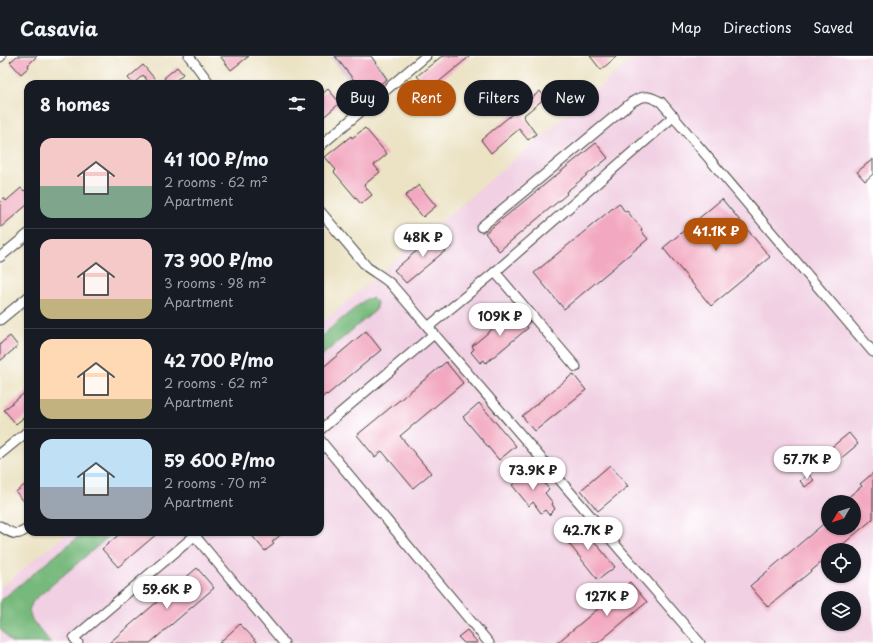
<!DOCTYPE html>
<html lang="en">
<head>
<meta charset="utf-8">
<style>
  :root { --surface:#171b24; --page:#20242c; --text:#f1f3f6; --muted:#9ea1a6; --line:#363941; --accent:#b45309 }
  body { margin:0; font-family:"Playpen Sans",sans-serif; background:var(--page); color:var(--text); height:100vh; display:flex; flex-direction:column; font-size:15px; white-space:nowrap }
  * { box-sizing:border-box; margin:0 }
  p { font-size:13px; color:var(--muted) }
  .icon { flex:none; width:22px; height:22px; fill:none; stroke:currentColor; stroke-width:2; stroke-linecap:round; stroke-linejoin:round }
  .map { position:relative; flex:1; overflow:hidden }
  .drawer { position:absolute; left:24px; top:24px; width:300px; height:456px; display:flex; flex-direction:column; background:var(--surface); border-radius:12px; box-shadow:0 1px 3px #0004 }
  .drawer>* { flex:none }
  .top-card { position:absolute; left:336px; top:24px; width:380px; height:36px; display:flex; gap:8px }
  .needle { width:26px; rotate:231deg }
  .buttons { position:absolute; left:821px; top:439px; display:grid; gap:8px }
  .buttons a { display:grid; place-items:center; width:40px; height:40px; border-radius:50%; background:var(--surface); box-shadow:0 1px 3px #0004; font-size:20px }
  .price { position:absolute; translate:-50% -34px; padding:0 9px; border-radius:14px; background:#fff; color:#222; font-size:13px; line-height:26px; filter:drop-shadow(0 1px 2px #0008) }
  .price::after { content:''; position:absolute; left:50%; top:24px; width:12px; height:9px; margin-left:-6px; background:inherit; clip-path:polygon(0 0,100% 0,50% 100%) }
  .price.current { background:var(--accent); color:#fff }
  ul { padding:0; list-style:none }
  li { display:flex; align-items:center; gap:12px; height:100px; padding:0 16px }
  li+li { border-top:1px solid var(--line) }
  li span { display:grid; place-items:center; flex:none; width:112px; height:80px; border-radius:12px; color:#555 }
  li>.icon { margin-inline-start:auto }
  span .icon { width:48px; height:48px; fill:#fffc; stroke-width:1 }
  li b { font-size:17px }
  h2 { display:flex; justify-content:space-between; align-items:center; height:48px; padding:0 16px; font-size:17px }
  .pill { padding:0 14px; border-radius:18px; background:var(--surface); box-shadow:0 1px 3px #0004; font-size:14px; line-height:36px }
  .pill.current { background:var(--accent); color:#fff }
  header { display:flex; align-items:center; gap:24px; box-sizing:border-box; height:56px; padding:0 20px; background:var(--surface); border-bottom:1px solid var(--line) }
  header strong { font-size:19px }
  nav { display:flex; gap:22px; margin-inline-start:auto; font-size:14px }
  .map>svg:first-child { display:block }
  .built { fill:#f1d0e3; fill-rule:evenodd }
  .industrial { fill:#cebed1 }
  .forest { fill:#77b97c; stroke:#4a6a4c }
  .building { fill:#f2a8c0 }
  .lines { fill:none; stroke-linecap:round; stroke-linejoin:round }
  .minor-casing { stroke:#3b3a35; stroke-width:11 }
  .minor { stroke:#fff; stroke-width:9 }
</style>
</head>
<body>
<header>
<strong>Casavia</strong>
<nav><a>Map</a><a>Directions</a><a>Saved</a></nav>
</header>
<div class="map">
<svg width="873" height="587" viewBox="0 0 873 587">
  <rect width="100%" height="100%" fill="#fff"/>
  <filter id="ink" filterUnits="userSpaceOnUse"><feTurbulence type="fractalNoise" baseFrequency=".025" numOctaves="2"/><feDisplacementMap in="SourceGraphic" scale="8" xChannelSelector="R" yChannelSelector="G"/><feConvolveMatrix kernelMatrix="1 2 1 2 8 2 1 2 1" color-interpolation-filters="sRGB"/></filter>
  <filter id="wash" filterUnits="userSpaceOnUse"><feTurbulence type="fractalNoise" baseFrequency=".012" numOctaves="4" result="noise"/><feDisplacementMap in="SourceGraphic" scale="16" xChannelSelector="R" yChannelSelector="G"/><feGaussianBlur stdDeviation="0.9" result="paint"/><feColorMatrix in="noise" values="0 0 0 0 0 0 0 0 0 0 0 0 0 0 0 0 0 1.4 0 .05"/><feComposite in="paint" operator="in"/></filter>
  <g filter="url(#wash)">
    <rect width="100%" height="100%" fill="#ece3c5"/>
    <path class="built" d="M 636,0 L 873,0 L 873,587 L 0,587 L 0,532 L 68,476 L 320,476 L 320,268 L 396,204 ZM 828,446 L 854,446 L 854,472 L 828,472 ZM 828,494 L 854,494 L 854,520 L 828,520 ZM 828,542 L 854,542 L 854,568 L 828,568 Z"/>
    <polygon class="industrial" points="330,0 373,0 393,27 368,49"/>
    <g class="forest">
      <polygon points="373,242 377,246 376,254 320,301 320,281 366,243"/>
      <polygon points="84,476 114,476 33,545 29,554 32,564 51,587 12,587 0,573 0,545"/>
    </g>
    <g id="blocks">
      <g class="building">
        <polygon points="17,0 37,0 28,9 29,11 21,18 10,6"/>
        <polygon points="220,0 249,0 231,14"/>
        <polygon points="335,0 371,0 387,23 379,29 377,27 364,37"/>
        <polygon points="442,0 470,0 429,34 417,20"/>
        <polygon points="590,0 617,0 601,14"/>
        <polygon points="143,9 155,23 150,28 143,19 133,28 128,22"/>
        <polygon points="177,11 183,18 172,28 169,28 164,22"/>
        <polygon points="328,33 340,47 320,64 320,40"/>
        <polygon points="540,35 545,42 523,60 536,78 528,84 519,73 491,97 481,84"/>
        <polygon points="365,72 387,98 374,109 380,116 364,129 372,139 361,148 334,116 336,114 325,101 351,80 352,82"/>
        <polygon points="596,87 608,102 566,136 567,138 499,195 485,177"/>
        <polygon points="873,103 873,118 865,125 857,116"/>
        <polygon points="419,129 436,150 423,161 405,140"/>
        <polygon points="21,132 24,135 28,132 28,148 0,172 0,146 4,142 6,145"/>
        <polygon points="722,143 770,201 711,250 663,192"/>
        <polygon points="619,147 625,156 627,155 642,173 641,175 648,183 564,253 534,217"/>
        <polygon points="439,176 451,190 406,227 394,214"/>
        <polygon points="514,255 516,258 520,255 530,266 526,269 528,272 486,307 484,304 480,307 471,296 474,293 472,290"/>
        <polygon points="366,275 381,294 327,339 326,338 320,343 320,314"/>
        <polygon points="10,280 18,290 0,305 0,288"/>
        <polygon points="446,306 463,327 400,380 431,417 413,432 382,395 375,401 357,379"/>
        <polygon points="573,318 586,334 535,375 522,360"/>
        <polygon points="28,334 28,358 16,368 4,354"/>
        <polygon points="479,347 516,390 499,404 463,361"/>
        <polygon points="849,377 858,388 832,410 822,399"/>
        <polygon points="610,409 628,430 598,455 581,434"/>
        <polygon points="532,412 549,433 545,437 553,447 552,448 555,453 549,459 545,454 541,457 533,446 529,450 512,429 516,426 514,422 525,413 528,415"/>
        <polygon points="873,417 873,463 836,494 828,494 828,501 768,551 750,530 828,464 828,472 854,472 854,446 842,446 862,430 860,428"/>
        <polygon points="808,418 814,424 805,431 800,425"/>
        <polygon points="28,426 28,450 16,436"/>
        <polygon points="578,465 615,511 598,524 562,479"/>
        <polygon points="122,476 159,476 118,511 102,493"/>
        <polygon points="249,476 284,476 272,486 274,488 265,495"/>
        <polygon points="197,512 214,532 150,587 109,587"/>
        <polygon points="630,526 647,546 598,587 557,587"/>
        <polygon points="240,568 258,587 219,587"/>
        <polygon points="467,574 478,587 464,587 458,581"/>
      </g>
    </g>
  </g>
  <g filter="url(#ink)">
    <use href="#blocks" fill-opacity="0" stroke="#3b3a35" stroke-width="1"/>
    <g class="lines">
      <g class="minor-casing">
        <g id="minor">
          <polyline points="189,0 210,28"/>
          <polyline points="0,1 1,0"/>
          <polyline points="320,90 426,0"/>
          <path d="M 320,155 L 367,211 C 375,217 385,222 392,229 L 700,587"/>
          <path d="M 481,171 L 632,46 C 645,38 649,40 661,46 L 873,296"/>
          <polyline points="0,201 28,178"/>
          <polyline points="495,216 674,60"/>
          <polyline points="0,264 28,241"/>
          <polyline points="428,271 495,216 576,311"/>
          <polyline points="320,374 434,278"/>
          <polyline points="320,384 489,587"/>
          <polyline points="0,398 28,375"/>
          <path d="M 0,470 C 11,477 16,482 28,472"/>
          <polyline points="195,480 284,587"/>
          <polyline points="78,587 74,582 199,476"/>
        </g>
      </g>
      <use href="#minor" class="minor"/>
    </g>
  </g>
</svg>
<div class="buttons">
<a><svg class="needle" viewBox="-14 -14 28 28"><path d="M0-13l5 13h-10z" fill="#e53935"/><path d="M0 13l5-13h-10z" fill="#9ea1a6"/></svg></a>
<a><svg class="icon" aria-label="locate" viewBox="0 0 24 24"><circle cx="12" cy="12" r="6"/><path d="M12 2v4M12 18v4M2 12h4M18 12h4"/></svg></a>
<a><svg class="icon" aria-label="layers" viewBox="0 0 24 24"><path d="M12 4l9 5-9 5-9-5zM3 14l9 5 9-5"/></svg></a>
</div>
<b class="price current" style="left:716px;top:196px">41.1K ₽</b>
<b class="price" style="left:423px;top:202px">48K ₽</b>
<b class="price" style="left:500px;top:281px">109K ₽</b>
<b class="price" style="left:807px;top:424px">57.7K ₽</b>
<b class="price" style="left:533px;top:435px">73.9K ₽</b>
<b class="price" style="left:588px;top:495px">42.7K ₽</b>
<b class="price" style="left:167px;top:554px">59.6K ₽</b>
<b class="price" style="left:607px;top:561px">127K ₽</b>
<div class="top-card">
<a class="pill">Buy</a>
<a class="pill current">Rent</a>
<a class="pill">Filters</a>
<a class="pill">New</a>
</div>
<section class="drawer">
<h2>8 homes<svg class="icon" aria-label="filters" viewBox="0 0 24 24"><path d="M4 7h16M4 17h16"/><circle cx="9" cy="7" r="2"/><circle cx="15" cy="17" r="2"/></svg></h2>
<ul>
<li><span style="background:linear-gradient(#f6c9c9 60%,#7fa58c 0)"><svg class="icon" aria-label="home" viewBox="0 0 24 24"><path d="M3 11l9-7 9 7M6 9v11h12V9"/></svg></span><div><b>41 100 ₽/mo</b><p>2 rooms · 62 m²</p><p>Apartment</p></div></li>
<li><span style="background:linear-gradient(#f6c9c9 75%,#c2b280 0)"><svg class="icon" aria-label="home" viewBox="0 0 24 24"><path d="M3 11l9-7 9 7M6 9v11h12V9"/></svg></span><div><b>73 900 ₽/mo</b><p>3 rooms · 98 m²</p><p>Apartment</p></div></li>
<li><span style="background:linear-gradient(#ffd9b3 75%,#c2b280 0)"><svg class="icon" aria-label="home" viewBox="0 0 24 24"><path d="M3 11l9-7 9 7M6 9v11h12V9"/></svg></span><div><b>42 700 ₽/mo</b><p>2 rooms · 62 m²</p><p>Apartment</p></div></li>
<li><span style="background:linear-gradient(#bfe0f5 60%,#9aa5b1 0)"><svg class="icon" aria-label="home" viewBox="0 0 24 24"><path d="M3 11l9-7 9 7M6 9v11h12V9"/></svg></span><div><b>59 600 ₽/mo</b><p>2 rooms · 70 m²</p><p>Apartment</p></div></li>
</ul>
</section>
</div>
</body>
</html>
